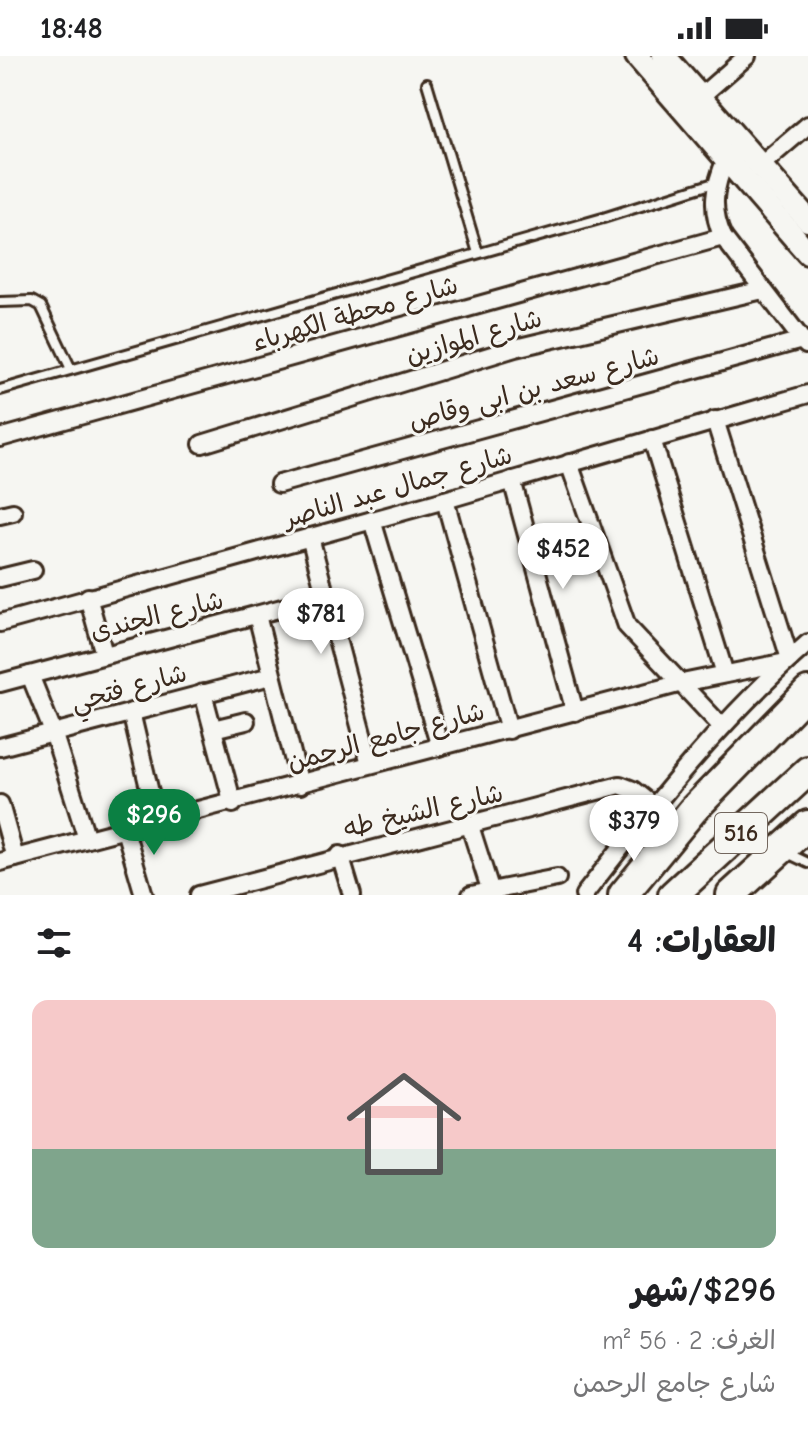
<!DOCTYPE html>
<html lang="ar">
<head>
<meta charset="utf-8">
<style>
  :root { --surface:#fff; --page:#f6f6f6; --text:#202124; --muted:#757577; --accent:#0b8043 }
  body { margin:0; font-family:"Comic Neue","Playpen Sans Arabic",sans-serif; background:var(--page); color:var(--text); direction:rtl; height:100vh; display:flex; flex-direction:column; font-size:30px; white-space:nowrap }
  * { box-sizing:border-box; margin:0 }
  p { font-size:26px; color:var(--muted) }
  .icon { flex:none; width:44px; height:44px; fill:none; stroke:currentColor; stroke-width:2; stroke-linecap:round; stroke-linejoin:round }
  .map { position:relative; height:839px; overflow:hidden; direction:ltr }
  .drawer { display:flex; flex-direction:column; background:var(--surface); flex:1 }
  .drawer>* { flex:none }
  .price { position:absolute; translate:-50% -68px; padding:0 18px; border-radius:28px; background:#fff; color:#222; font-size:26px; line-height:52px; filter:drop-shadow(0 2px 4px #0008) }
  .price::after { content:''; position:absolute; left:50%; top:48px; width:24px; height:18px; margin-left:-12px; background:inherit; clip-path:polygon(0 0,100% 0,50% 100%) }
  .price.on { background:var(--accent); color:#fff }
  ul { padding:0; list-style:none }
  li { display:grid; align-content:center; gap:16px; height:424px; padding:0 32px }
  li span { display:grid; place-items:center; height:248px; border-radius:16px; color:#555 }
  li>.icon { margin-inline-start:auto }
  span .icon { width:144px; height:144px; fill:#fffc; stroke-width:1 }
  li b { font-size:34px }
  h2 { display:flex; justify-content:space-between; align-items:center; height:96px; padding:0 32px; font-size:34px }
  .status { display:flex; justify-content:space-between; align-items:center; height:56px; padding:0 40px; background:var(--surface); direction:ltr }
  .status svg { height:22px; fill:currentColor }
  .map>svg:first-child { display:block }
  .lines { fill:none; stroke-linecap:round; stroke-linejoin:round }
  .service-casing { stroke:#3b2a1e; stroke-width:14 }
  .minor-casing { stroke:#3b2a1e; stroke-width:22 }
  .secondary-casing { stroke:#3b2a1e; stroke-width:28 }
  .motorway-casing { stroke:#3b2a1e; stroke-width:34 }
  .service { stroke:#f6f6f2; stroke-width:8 }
  .minor { stroke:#f6f6f2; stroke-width:16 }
  .secondary { stroke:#f6f6f2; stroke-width:22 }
  .motorway { stroke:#f6f6f2; stroke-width:28 }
  .labels { text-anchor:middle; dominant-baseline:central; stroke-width:6; stroke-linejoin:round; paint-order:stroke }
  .shield { fill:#f6f6f2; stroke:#73675e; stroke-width:2 }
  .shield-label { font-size:24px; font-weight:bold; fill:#3b2a1e }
  .street-label { font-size:26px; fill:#3b2a1e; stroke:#f6f6f2 }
</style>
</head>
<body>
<div class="status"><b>18:48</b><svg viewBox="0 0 49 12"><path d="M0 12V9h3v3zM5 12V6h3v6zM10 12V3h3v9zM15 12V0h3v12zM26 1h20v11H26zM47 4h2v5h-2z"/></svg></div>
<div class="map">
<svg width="808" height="839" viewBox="0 0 808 839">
  <rect width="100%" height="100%" fill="#f6f6f2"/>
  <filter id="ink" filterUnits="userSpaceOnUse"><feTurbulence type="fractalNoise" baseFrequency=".0125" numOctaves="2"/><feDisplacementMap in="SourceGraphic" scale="16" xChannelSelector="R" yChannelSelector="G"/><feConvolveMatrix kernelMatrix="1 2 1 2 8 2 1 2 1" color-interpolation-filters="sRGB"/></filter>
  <g filter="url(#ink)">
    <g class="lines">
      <g class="service-casing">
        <g id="service">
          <polyline points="427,27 478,197"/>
          <polyline points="0,246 32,245 41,250 71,313"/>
          <polyline points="0,334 603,162 717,126"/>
          <polyline points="785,796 808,807"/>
        </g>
      </g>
      <g class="minor-casing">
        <g id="minor">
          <polyline points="700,41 747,0"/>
          <path d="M 726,103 C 714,131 710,153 723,181 L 806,289"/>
          <polyline points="760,110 808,69"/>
          <polyline points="715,364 790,603"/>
          <polyline points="0,382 723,181"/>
          <polyline points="652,383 725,618"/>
          <polyline points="202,388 515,292 763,234"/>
          <polyline points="569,407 627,570 722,671"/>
          <polyline points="512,424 575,656"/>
          <polyline points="279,428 802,284"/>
          <polyline points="445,444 509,674"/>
          <polyline points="0,459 13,456"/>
          <polyline points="372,464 440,691"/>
          <polyline points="310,481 370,708"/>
          <polyline points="0,522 33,514"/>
          <polyline points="88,541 104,598"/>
          <polyline points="257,559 300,729"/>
          <polyline points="0,567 445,444 808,338"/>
          <polyline points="30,619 53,676 87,783"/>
          <polyline points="0,627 327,540"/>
          <polyline points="203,637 233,748"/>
          <polyline points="131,656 157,766"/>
          <polyline points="213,673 246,665"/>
          <polyline points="0,691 271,620"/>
          <polyline points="0,748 15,802"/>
          <polyline points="470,770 492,839"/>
          <polyline points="125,774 144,839"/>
          <polyline points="340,799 352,839"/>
          <polyline points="0,806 682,627 786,606"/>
          <polyline points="199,839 620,729 633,734 653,750"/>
          <polyline points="471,839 557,822"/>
          <path d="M 584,839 C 653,750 723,661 808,587"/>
        </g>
      </g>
      <g class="secondary-casing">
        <g id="secondary">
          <polyline points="637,0 808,197"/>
          <polyline points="664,0 808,164"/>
        </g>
      </g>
      <g class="motorway-casing">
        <g id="motorway">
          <polyline points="623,839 693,754 808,636"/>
          <polyline points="673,839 808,715"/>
          <polyline points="731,839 808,769"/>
        </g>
      </g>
      <use href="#service" class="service"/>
      <use href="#minor" class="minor"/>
      <use href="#secondary" class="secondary"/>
      <use href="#motorway" class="motorway"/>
    </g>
  </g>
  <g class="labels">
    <rect class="shield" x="715" y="757" width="52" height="40" rx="6"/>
    <g class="shield-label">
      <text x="741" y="777">516</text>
    </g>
    <g class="street-label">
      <text transform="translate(355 258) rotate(-16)">شارع محطة الكهرباء</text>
      <text transform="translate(474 281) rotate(-16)">شارع الموازين</text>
      <text transform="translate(534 333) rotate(-15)">شارع سعد بن ابى وقاص</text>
      <text transform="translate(398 431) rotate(-16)">شارع جمال عبد الناصر</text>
      <text transform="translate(157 560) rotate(-14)">شارع الجندى</text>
      <text transform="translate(129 632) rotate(-15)">شارع فتحي</text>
      <text transform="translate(386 681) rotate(-15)">شارع جامع الرحمن</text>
      <text transform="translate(423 755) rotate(-13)">شارع الشيخ طه</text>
    </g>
  </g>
</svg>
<b class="price" style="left:563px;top:535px">$452</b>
<b class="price" style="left:321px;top:600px">$781</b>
<b class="price on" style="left:154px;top:801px">$296</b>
<b class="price" style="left:634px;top:807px">$379</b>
</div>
<section class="drawer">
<h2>العقارات: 4<svg class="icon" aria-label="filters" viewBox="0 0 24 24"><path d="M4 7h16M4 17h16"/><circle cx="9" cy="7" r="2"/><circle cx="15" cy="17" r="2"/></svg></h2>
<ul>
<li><span style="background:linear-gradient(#f6c9c9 60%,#7fa58c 0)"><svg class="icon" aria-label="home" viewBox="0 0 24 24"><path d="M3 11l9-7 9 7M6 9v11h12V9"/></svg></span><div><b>$296/شهر</b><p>الغرف: 2 · 56 m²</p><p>شارع جامع الرحمن</p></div></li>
</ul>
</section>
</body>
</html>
